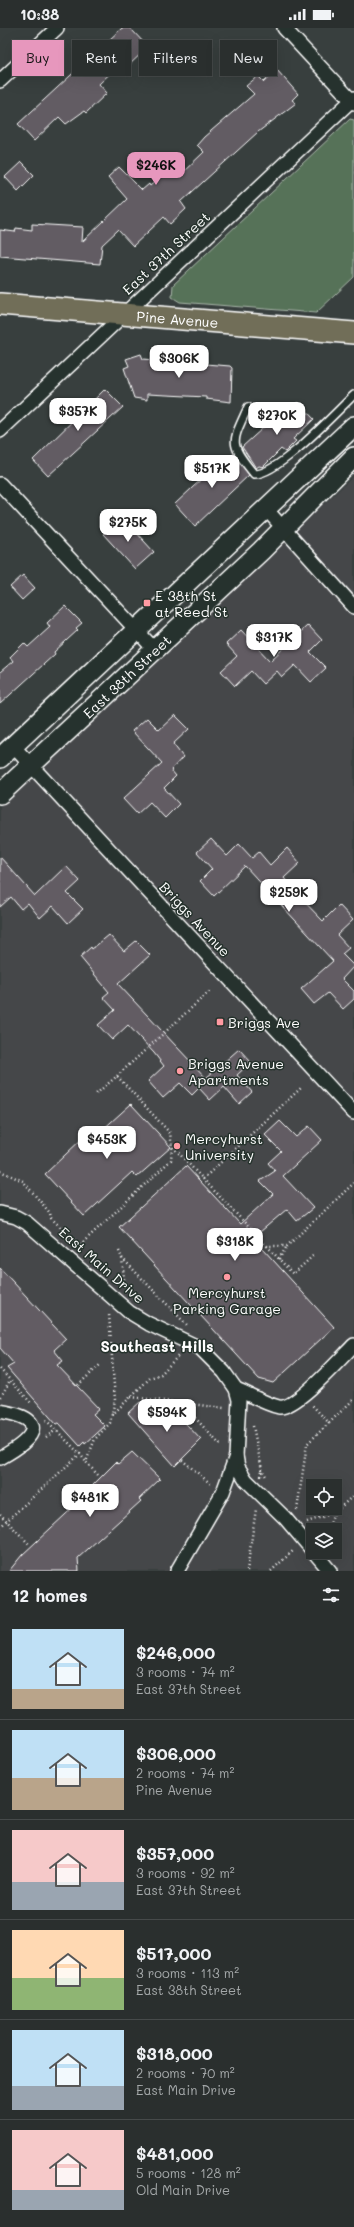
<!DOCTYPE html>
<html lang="en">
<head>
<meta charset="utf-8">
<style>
  :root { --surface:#2a2f2e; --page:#363b3a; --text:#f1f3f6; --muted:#a5a9aa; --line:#464a4a; --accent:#e797bd }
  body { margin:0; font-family:Mali,sans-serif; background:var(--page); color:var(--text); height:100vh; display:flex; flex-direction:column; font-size:15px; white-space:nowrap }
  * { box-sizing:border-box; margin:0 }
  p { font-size:13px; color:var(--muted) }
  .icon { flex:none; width:22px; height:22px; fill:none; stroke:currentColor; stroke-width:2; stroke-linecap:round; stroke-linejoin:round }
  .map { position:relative; height:1543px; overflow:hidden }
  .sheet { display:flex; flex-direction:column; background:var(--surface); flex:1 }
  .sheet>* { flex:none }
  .hud { position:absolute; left:12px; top:12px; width:330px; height:36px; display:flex; gap:8px }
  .controls { position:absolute; left:306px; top:1451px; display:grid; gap:8px }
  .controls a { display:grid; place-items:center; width:36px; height:36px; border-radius:0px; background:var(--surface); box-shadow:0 4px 16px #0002,0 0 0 1px var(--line); font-size:20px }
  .price { position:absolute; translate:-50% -34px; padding:0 9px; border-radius:8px; background:#fff; color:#222; font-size:13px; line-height:26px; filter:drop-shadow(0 1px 2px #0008) }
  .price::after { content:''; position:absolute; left:50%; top:24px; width:12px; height:9px; margin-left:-6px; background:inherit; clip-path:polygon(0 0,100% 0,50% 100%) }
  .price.selected { background:var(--accent); color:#111 }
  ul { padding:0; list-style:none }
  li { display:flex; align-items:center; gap:12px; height:100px; padding:0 12px }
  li+li { border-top:1px solid var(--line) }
  li span { display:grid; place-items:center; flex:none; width:112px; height:80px; border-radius:0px; color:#555 }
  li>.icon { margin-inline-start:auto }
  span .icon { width:48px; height:48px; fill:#fffc; stroke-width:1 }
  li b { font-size:17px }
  h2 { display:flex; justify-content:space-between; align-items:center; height:48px; padding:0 12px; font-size:17px }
  .tag { padding:0 14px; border-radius:0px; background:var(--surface); box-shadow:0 4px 16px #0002,0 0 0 1px var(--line); font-size:14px; line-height:36px }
  .tag.selected { background:var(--accent); color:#111 }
  .status { display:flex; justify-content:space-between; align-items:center; height:28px; padding:0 20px; background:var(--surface); direction:ltr }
  .status svg { height:11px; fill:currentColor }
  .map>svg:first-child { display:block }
  .built { fill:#454749; fill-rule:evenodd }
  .green { fill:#577258; stroke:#abb8ac }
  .building { fill:#625b64; stroke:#fff }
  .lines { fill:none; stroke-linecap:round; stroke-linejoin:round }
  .service-casing { stroke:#fff; stroke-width:10 }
  .minor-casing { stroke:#fff; stroke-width:16 }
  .secondary-casing { stroke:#fff; stroke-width:22 }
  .primary-casing { stroke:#fff; stroke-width:24 }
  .path { stroke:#fff; stroke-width:2.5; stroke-dasharray:1 3; stroke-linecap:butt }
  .service { stroke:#26332d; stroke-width:7 }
  .minor { stroke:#26332d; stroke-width:13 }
  .secondary { stroke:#26332d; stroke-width:19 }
  .primary { stroke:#716e59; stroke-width:21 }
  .poi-dot { fill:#ff9aa2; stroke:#26332d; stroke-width:1.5 }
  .labels { text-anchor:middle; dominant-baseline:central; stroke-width:3; stroke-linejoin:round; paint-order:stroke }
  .street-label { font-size:14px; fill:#fff; stroke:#26332d }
  .poi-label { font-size:14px; fill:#fff; stroke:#26332d; text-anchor:start }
  .neighbourhood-label { font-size:15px; font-weight:bold; fill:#fff; stroke:#26332d }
</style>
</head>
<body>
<div class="status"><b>10:38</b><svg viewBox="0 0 49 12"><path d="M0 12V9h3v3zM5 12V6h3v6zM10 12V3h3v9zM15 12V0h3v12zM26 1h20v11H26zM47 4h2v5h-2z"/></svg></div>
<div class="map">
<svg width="354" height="1543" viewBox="0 0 354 1543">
  <rect width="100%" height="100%" fill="#383f3e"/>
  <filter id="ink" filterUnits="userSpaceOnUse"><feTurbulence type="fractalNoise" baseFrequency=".025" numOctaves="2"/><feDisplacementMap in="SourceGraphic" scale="8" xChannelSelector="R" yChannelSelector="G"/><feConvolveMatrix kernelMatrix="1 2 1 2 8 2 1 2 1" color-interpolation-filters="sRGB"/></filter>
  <g filter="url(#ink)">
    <path class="built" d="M 354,448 L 354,1543 L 0,1543 L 0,778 ZM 313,1458 L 335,1458 L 335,1480 L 313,1480 ZM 313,1502 L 335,1502 L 335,1524 L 313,1524 Z"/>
    <polygon class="green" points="350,91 354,92 354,249 316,285 180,274 172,269 173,257"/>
    <g class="building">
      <polygon points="122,0 130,0 148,19 125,41 120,36 99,56 107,65 86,85 84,83 66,96 59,89 34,113 18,96"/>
      <polygon points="277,42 298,66 292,72 296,75 258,104 181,174 186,181 170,196 164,189 133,218 118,202 102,217 100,236 0,228 0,202 15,204 16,200 32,202 32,196 83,199 82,214 127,171 108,149 119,139 142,162 149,156 150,158 173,138 181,146 204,124 197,117 204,109 254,66 246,58 258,48 264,54"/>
      <polygon points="21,134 34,147 18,163 5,149"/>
      <polygon points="141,326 143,331 230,338 232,340 231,374 206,371 206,369 147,366 147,372 134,370 124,340 129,338 126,331"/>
      <polygon points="105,361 123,379 48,448 33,432"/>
      <polygon points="298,374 314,391 293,411 296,413 285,424 281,421 263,439 259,438 256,440 242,419 274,390 277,393"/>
      <polygon points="234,426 249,447 195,498 175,476 225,429 227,432"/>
      <polygon points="122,489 154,524 135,541 103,506"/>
      <polygon points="23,547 35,560 22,572 10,559"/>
      <polygon points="65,578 82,595 76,600 78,602 54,624 55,626 0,676 0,644 13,633 10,629 24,615 28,619 50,599 47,595"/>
      <polygon points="308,597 322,612 310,624 326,640 311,654 295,637 282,649 277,643 263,656 251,643 235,658 221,643 237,628 226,616 241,602 270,633"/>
      <polygon points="175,687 189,701 173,716 183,729 171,742 176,748 164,760 179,776 165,790 150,774 137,786 123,771 162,735 132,703 147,690 159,702"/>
      <polygon points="211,811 227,828 239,816 252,830 259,824 270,837 287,820 300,835 284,850 295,864 323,893 339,877 353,892 337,907 349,920 342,926 354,938 342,951 354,963 354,971 343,981 328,965 314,976 301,961 333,933 245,838 214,868 200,853 212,841 197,824"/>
      <polygon points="0,829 35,868 66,838 80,853 67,865 83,881 68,895 53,878 40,890 28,875 21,881 11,869 0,879"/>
      <polygon points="109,907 124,923 136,913 150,927 118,956 206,1050 239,1021 251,1034 237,1047 252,1064 239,1076 224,1059 210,1072 199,1060 192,1067 180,1055 163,1070 148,1053 164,1038 154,1025 128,997 112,1012 98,997 115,982 103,969 109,964 80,929 91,919 92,921"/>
      <polygon points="131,1076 171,1119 137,1149 132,1144 84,1188 45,1146 85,1108 90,1113"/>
      <polygon points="280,1093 296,1109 309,1098 322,1112 283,1148 313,1180 297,1193 287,1181 253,1210 334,1299 273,1355 259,1351 119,1199 186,1138 240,1196 273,1166 260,1153 275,1143 268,1135 281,1123 265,1107"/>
      <polygon points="0,1240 66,1311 54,1322 63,1333 57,1337 99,1381 93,1386 105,1398 85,1416 84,1414 80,1418 59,1395 56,1396 7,1340 14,1336 0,1320"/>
      <polygon points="140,1374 161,1396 176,1385 201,1412 175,1438 128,1385"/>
      <polygon points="132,1424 160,1451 139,1471 141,1473 78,1530 79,1543 9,1543 22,1527 94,1460 93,1457 116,1434 118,1436"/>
    </g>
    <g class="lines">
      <g class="service-casing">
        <path id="service" d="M 248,379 C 232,415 228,414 254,446 C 277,448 336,384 354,367"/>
      </g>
      <g class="minor-casing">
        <g id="minor">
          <polyline points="284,0 354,75"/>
          <polyline points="0,53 57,0"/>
          <polyline points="0,403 354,70"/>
          <polyline points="0,456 154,621"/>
          <polyline points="266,481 354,579"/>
          <polyline points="13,718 354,1085"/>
          <polyline points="0,1185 16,1189 27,1195 129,1284 149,1296 200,1320 224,1344 236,1361 239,1372 236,1428 238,1439 246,1452 285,1490 313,1523"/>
          <path d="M 236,1361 C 249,1366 265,1376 279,1379 C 295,1382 341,1330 354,1317"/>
          <path d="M 0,1383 C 8,1385 24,1387 30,1394 C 41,1408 9,1425 0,1430"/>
          <polyline points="314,1524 330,1543"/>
          <polyline points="177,1543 223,1464 236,1428"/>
        </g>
      </g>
      <g class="secondary-casing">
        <g id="secondary">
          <polyline points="0,730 354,398"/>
          <path id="s1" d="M 0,766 L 261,523 L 354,429"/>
        </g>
      </g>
      <g class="primary-casing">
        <g id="primary">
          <path id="s2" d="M 0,276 L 354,305"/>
        </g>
      </g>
      <g class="path">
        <polyline points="117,1048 211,962"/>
        <polyline points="173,1119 203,1151 302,1059"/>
        <polyline points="0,1143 23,1153 50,1185 51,1190 80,1218"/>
        <polyline points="203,1151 267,1218 287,1218 354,1155"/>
        <polyline points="80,1217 171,1132 172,1119 170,1105 117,1048 96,1066"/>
        <polyline points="267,1218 293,1246 314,1227"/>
        <polyline points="119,1223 122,1230 125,1261"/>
        <polyline points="122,1230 187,1297"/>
        <polyline points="279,1231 287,1218"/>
        <polyline points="0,1341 32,1376"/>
        <polyline points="78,1357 101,1336"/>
        <polyline points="1,1369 10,1352"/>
        <polyline points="131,1369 224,1380"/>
        <polyline points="186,1377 187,1381 222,1419"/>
        <polyline points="112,1387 150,1350 161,1346 179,1327"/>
        <polyline points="46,1392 80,1426"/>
        <polyline points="329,1395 354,1371"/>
        <polyline points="253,1398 262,1442"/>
        <polyline points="46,1409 56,1402"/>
        <polyline points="182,1432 211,1456"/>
        <polyline points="98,1447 86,1434 95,1411 110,1395 115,1372 109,1286"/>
        <polyline points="261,1448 262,1442 267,1450"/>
        <polyline points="297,1482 307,1416 329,1395 312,1377"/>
        <polyline points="0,1486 29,1516"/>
        <polyline points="307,1494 334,1485 354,1467"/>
        <polyline points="0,1499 80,1426 86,1434"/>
        <polyline points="328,1502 334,1485"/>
        <polyline points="247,1543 256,1481"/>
        <polyline points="271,1543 294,1522"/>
      </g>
      <use href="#service" class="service"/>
      <use href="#minor" class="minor"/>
      <use href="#secondary" class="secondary"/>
      <use href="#primary" class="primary"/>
    </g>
  </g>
  <g class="poi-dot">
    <rect x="143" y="571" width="8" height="8" rx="2"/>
    <rect x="216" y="990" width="8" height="8" rx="2"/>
    <circle cx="180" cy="1043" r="4"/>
    <circle cx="177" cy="1118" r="4"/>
    <circle cx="227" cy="1249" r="4"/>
  </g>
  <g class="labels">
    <g class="street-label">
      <text transform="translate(166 225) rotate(-43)">East 37th Street</text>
      <text stroke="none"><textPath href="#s2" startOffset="178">Pine Avenue</textPath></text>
      <text stroke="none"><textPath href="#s1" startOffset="173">East 38th Street</textPath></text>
      <text transform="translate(195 891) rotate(47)">Briggs Avenue</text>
      <text transform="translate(102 1237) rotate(41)">East Main Drive</text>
    </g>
    <g class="poi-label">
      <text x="155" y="567">E 38th St<tspan x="155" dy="16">at Reed St</tspan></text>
      <text x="228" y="994">Briggs Ave</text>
      <text x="188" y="1035">Briggs Avenue<tspan x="188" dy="16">Apartments</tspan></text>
      <text x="185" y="1110">Mercyhurst<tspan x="185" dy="16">University</tspan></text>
      <text x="227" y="1264" text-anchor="middle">Mercyhurst<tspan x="227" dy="16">Parking Garage</tspan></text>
    </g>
    <g class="neighbourhood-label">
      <text x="157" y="1318">Southeast Hills</text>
    </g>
  </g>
</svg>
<div class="controls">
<a><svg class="icon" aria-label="locate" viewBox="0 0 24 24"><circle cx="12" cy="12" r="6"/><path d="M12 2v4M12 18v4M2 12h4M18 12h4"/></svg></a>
<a><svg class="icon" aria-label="layers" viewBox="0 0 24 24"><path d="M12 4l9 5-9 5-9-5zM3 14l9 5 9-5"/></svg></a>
</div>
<b class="price selected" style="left:156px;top:158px">$246K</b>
<b class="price" style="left:179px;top:351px">$306K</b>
<b class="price" style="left:78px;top:404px">$357K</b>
<b class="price" style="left:277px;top:408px">$270K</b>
<b class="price" style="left:212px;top:461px">$517K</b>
<b class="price" style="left:128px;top:515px">$275K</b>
<b class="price" style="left:274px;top:630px">$317K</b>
<b class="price" style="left:289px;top:885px">$259K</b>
<b class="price" style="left:107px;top:1132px">$453K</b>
<b class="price" style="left:235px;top:1234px">$318K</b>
<b class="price" style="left:167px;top:1405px">$594K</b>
<b class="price" style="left:90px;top:1490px">$481K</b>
<div class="hud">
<a class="tag selected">Buy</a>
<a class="tag">Rent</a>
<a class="tag">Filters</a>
<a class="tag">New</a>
</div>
</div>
<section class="sheet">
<h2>12 homes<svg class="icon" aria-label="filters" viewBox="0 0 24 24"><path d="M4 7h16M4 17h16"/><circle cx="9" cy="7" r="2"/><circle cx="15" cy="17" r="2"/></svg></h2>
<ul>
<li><span style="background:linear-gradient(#bfe0f5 75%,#b9a48a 0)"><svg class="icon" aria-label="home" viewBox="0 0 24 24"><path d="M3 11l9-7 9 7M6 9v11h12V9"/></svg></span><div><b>$246,000</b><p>3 rooms · 74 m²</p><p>East 37th Street</p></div></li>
<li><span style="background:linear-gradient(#bfe0f5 60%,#b9a48a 0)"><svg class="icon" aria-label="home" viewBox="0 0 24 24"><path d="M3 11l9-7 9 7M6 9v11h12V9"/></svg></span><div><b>$306,000</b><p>2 rooms · 74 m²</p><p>Pine Avenue</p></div></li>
<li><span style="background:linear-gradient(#f6c9c9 65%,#9aa5b1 0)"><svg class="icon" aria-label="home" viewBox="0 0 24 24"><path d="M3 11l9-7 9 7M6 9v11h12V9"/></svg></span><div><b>$357,000</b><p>3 rooms · 92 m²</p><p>East 37th Street</p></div></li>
<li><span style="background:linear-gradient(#ffd9b3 60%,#8fb573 0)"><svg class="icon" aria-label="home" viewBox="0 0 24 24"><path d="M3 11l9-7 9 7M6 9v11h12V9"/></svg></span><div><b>$517,000</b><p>3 rooms · 113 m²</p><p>East 38th Street</p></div></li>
<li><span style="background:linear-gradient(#bfe0f5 70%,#9aa5b1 0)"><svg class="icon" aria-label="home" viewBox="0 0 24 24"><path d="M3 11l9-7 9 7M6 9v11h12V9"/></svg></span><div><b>$318,000</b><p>2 rooms · 70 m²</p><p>East Main Drive</p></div></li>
<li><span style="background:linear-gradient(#f6c9c9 75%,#9aa5b1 0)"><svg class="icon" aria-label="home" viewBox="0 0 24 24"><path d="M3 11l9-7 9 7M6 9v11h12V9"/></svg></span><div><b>$481,000</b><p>5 rooms · 128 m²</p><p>Old Main Drive</p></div></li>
</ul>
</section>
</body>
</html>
